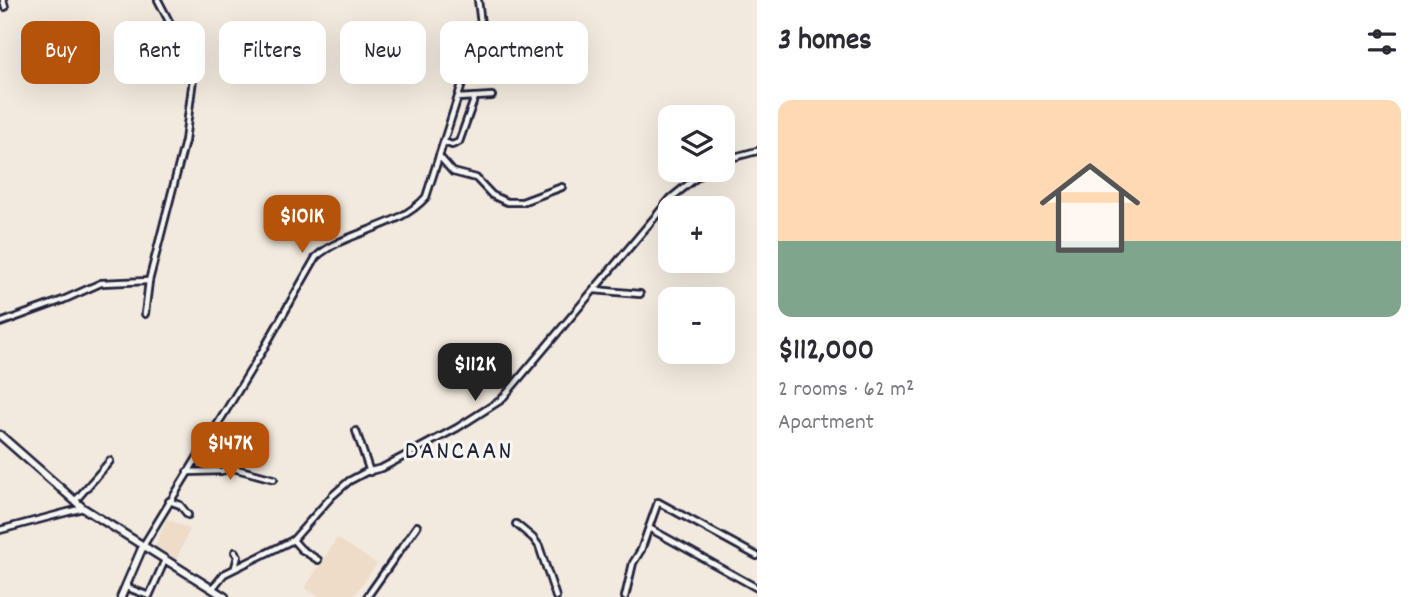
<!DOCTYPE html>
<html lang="en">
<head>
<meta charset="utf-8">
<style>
  :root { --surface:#fff; --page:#f7f7f7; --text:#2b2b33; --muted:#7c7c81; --accent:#b45309 }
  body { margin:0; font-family:Dekko,sans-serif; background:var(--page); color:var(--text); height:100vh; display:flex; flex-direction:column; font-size:26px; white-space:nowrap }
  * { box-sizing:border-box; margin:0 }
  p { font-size:23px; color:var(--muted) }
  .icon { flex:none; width:38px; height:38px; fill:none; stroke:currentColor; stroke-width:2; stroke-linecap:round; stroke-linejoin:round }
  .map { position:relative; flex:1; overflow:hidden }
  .side { display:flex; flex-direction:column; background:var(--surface); width:665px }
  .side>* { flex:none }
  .hud { position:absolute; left:21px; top:21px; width:630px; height:63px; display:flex; gap:14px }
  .tools { position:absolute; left:658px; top:105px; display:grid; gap:14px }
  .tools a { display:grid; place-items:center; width:77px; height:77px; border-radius:14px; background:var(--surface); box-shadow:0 7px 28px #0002; font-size:35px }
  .price { position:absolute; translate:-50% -60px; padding:0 16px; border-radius:14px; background:var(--accent); color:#fff; font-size:23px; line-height:46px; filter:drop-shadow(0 2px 4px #0008) }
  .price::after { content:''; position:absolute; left:50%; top:42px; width:21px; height:16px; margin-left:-10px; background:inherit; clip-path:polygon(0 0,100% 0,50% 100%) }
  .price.on { background:#222; color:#fff }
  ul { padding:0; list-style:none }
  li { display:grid; align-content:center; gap:14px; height:371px; padding:0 21px }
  li span { display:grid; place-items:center; height:217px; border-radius:14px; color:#555 }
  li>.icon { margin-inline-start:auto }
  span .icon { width:126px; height:126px; fill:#fffc; stroke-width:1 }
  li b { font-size:30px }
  h2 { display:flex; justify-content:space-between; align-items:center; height:84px; padding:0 21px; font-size:30px }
  .chip { padding:0 24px; border-radius:14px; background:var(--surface); box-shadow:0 7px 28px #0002; font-size:24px; line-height:63px }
  .chip.on { background:var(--accent); color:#fff }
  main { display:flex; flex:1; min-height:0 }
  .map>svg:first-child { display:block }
  .built { fill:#eedcc8 }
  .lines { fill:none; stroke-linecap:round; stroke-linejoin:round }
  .street-casing { stroke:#22223b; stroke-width:10 }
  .secondary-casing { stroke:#22223b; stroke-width:11 }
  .street { stroke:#f6f6f2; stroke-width:4.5 }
  .secondary { stroke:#f6f6f2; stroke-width:6 }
  .labels { text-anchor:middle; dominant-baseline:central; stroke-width:6; stroke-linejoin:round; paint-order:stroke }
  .neighbourhood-label { font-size:26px; letter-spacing:2px; fill:#22223b; stroke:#f6f6f2 }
</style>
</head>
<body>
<main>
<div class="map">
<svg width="757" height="597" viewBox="0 0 757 597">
  <rect width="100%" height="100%" fill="#f2eadf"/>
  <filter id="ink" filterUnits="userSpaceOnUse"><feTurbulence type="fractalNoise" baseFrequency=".0143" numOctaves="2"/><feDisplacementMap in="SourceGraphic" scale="14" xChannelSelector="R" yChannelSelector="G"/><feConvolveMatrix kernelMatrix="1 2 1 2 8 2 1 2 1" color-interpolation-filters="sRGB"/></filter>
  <g filter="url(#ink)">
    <g class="built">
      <polygon points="167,519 190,529 175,562 153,550"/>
      <polygon points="337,538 377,564 353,597 320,597 305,588"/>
    </g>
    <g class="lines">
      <g class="street-casing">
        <g id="street">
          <polyline points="3,0 5,7"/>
          <polyline points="458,98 492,96"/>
          <polyline points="444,142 452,145 459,142 475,97"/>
          <polyline points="439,156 453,172 476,178 492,195 507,202 522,202 562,187"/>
          <polyline points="723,160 757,151"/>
          <polyline points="594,290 640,294"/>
          <polyline points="145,314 149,281 185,141 193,79 184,50 158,0"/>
          <polyline points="0,323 63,300 101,283 149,281"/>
          <polyline points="356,431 370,472"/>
          <polyline points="187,472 221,471 233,468 274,479"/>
          <polyline points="75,501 110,461"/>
          <polyline points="169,501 180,505 188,515"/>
          <polyline points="516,524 533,538 539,546 556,597"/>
          <polyline points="649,528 757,588"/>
          <polyline points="0,530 83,508"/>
          <polyline points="293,540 301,549 318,560"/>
          <path d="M 143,546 L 263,350 L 316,257 C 347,230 398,229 426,197 L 478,34 L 481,24 L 478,0"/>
          <polyline points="235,567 238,556 235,552"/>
          <polyline points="126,587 149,596 165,560"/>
          <polyline points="212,589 224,574 293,540 332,496 349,481 366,472 382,468 457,428 501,400 671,198 706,170"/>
          <polyline points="367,597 417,526"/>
          <polyline points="625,597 633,563 641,550 658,502 757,556"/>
        </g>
      </g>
      <g class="secondary-casing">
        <g id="secondary">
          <polyline points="0,435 83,508 225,597"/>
          <polyline points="121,597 143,546"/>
        </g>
      </g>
      <use href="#street" class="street"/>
      <use href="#secondary" class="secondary"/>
    </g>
  </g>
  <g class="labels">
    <g class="neighbourhood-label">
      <text x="459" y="452">DANCAAN</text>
    </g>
  </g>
</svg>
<div class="tools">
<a><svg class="icon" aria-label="layers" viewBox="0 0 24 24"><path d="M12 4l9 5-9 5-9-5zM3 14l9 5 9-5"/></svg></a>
<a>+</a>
<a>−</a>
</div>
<b class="price" style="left:302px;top:255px">$101K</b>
<b class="price on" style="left:475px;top:403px">$112K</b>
<b class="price" style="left:230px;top:482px">$147K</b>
<div class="hud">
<a class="chip on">Buy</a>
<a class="chip">Rent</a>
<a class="chip">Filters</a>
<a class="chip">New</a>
<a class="chip">Apartment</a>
</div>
</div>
<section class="side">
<h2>3 homes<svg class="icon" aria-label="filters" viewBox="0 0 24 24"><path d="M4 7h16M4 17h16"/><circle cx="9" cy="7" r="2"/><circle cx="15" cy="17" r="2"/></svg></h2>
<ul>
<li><span style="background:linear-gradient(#ffd9b3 65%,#7fa58c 0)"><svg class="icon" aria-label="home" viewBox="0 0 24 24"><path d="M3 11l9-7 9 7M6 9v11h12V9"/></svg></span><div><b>$112,000</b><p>2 rooms · 62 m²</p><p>Apartment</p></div></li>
</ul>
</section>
</main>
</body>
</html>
